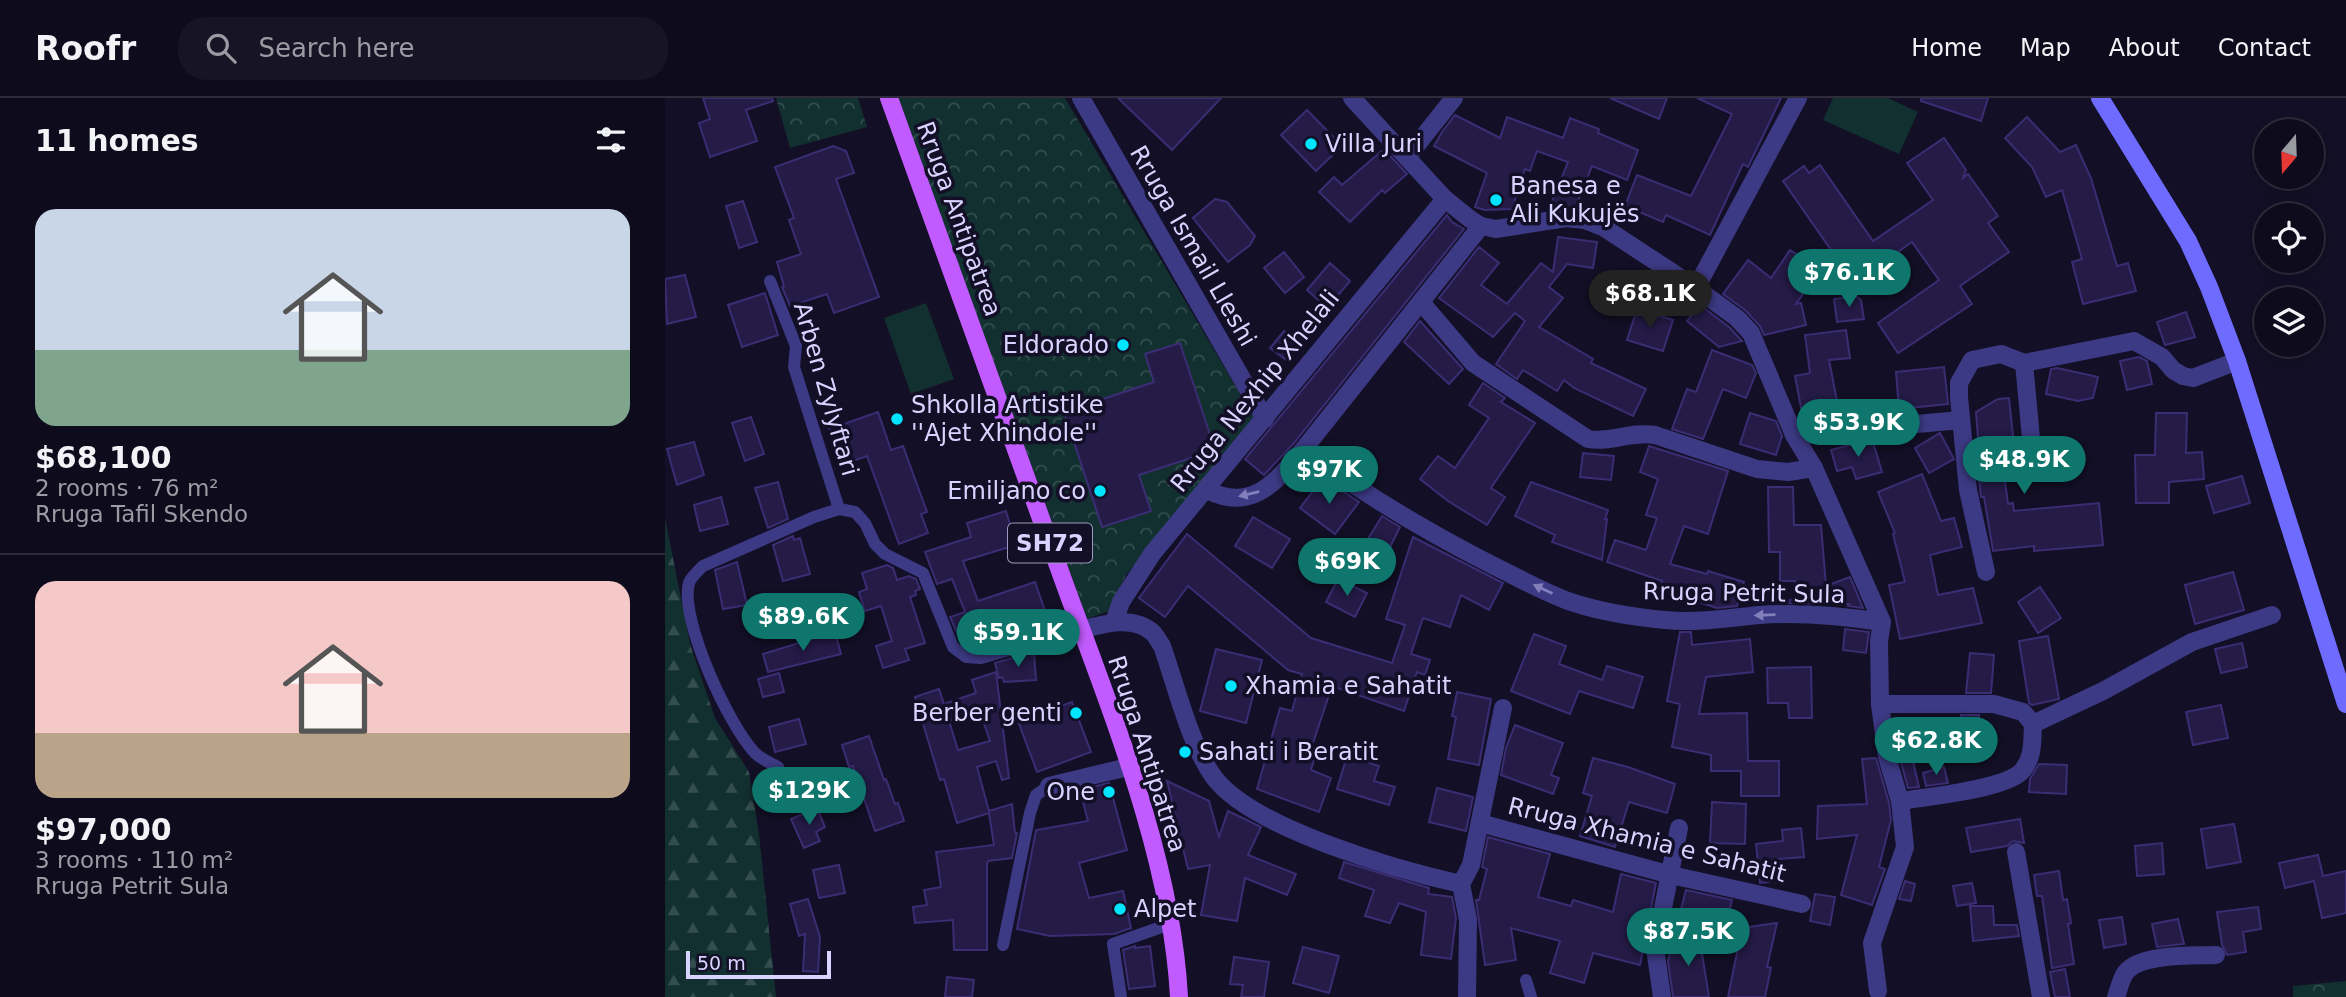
<!DOCTYPE html>
<html lang="en">
<head>
<meta charset="utf-8">
<style>
  :root { --surface:#0e0b1c; --page:#171425; --text:#f1f3f6; --muted:#9b9ba3; --line:#2e2b3b; --accent:#0f766e }
  body { margin:0; font-family:"DejaVu Sans",sans-serif; background:var(--page); color:var(--text); height:100vh; display:flex; flex-direction:column; font-size:26px; white-space:nowrap }
  * { box-sizing:border-box; margin:0 }
  p { font-size:23px; color:var(--muted) }
  .icon { flex:none; width:38px; height:38px; fill:none; stroke:currentColor; stroke-width:2; stroke-linecap:round; stroke-linejoin:round }
  .map { position:relative; flex:1; overflow:hidden }
  .drawer { display:flex; flex-direction:column; background:var(--surface); width:665px }
  .drawer>* { flex:none }
  .needle { width:46px; rotate:199deg }
  .controls { position:absolute; left:1589px; top:21px; display:grid; gap:14px }
  .controls a { display:grid; place-items:center; width:70px; height:70px; border-radius:50%; background:var(--surface); box-shadow:0 4px 18px #0003,0 0 0 2px var(--line); font-size:35px }
  .scale { position:absolute; left:21px; bottom:18px; width:145px; box-sizing:border-box; padding-left:7px; border:4px solid #d9d4ff; border-top:0; font-size:19px; line-height:24px; white-space:nowrap; color:#d9d4ff; -webkit-text-stroke:5px #130f26; paint-order:stroke }
  .price { position:absolute; translate:-50% -60px; padding:0 16px; border-radius:24px; background:var(--accent); color:#fff; font-size:23px; line-height:46px; filter:drop-shadow(0 2px 4px #0008) }
  .price::after { content:''; position:absolute; left:50%; top:42px; width:21px; height:16px; margin-left:-10px; background:inherit; clip-path:polygon(0 0,100% 0,50% 100%) }
  .price.selected { background:#222; color:#fff }
  ul { padding:0; list-style:none }
  li { display:grid; align-content:center; gap:14px; height:371px; padding:0 35px }
  li+li { border-top:2px solid var(--line) }
  li span { display:grid; place-items:center; height:217px; border-radius:21px; color:#555 }
  li>.icon { margin-inline-start:auto }
  span .icon { width:126px; height:126px; fill:#fffc; stroke-width:1 }
  li b { font-size:30px }
  h2 { display:flex; justify-content:space-between; align-items:center; height:84px; padding:0 35px; font-size:30px }
  header { display:flex; align-items:center; gap:42px; box-sizing:border-box; height:98px; padding:0 35px; background:var(--surface); border-bottom:2px solid var(--line) }
  header strong { font-size:33px }
  nav { display:flex; gap:38px; margin-inline-start:auto; font-size:24px }
  .search { width:490px; height:63px; background:var(--page); display:flex; align-items:center; gap:18px; box-sizing:border-box; padding:0 24px; border-radius:28px; color:var(--muted); font-size:26px }
  main { display:flex; flex:1; min-height:0 }
  .map>svg:first-child { display:block }
  .forest { fill:url(#forest-firs) }
  .park { fill:url(#park-crowns) }
  .garden { fill:#12302f }
  .building { fill:#241b47; stroke:#3b2d73; stroke-width:2; fill-rule:evenodd }
  .lines { fill:none; stroke-linecap:round; stroke-linejoin:round }
  .lane { stroke:#3d3a85; stroke-width:12 }
  .street { stroke:#3d3a85; stroke-width:18 }
  .secondary { stroke:#6f6bff; stroke-width:18 }
  .primary { stroke:#c25bff; stroke-width:18 }
  .oneway { fill:#837fbc }
  .poi-dot { fill:#00e5ff; stroke:#130f26; stroke-width:2.5 }
  .labels { text-anchor:middle; dominant-baseline:central; stroke-width:7; stroke-linejoin:round; paint-order:stroke }
  .shield { fill:#130f26; stroke:#9e99be; stroke-width:2 }
  .shield-label { font-size:23px; font-weight:bold; fill:#d9d4ff }
  .poi-label { font-size:24px; fill:#d9d4ff; stroke:#130f26; text-anchor:start }
  .street-label { font-size:24px; fill:#d9d4ff; stroke:#130f26 }
</style>
</head>
<body>
<header>
<strong>Roofr</strong>
<div class="search"><svg class="icon" aria-label="search" viewBox="0 0 24 24"><circle cx="10" cy="10" r="6"/><path d="M15 15l6 6"/></svg>Search here</div>
<nav><a>Home</a><a>Map</a><a>About</a><a>Contact</a></nav>
</header>
<main>
<section class="drawer">
<h2>11 homes<svg class="icon" aria-label="filters" viewBox="0 0 24 24"><path d="M4 7h16M4 17h16"/><circle cx="9" cy="7" r="2"/><circle cx="15" cy="17" r="2"/></svg></h2>
<ul>
<li><span style="background:linear-gradient(#c9d6e8 65%,#7fa58c 0)"><svg class="icon" aria-label="home" viewBox="0 0 24 24"><path d="M3 11l9-7 9 7M6 9v11h12V9"/></svg></span><div><b>$68,100</b><p>2 rooms · 76 m²</p><p>Rruga Tafil Skendo</p></div></li>
<li><span style="background:linear-gradient(#f6c9c9 70%,#b9a48a 0)"><svg class="icon" aria-label="home" viewBox="0 0 24 24"><path d="M3 11l9-7 9 7M6 9v11h12V9"/></svg></span><div><b>$97,000</b><p>3 rooms · 110 m²</p><p>Rruga Petrit Sula</p></div></li>
</ul>
</section>
<div class="map">
<svg width="1681" height="899" viewBox="0 0 1681 899">
  <defs>
    <pattern id="forest-firs" width="22" height="20" patternUnits="userSpaceOnUse" patternTransform="scale(1.75)"><rect width="22" height="20" fill="#12302f"/><path d="M5 1l3.5 6h-7zM16 11l3.5 6h-7z" fill="#344d4e"/></pattern>
    <pattern id="park-crowns" width="20" height="18" patternUnits="userSpaceOnUse" patternTransform="scale(1.75)"><rect width="20" height="18" fill="#12302f"/><path d="M2 6a3 3 0 1 1 6 0M12 15a3 3 0 1 1 6 0" fill="none" stroke="#344d4e"/></pattern>
  </defs>
  <rect width="100%" height="100%" fill="#130f26"/>
  <polygon class="forest" points="0,420 25,546 50,620 84,674 94,736 111,899 0,899"/>
  <g class="park">
    <polygon points="111,0 193,0 202,29 125,50"/>
    <polygon points="233,0 400,0 590,321 461,477 444,513 422,521"/>
    <polygon points="1681,883 1681,899 1628,899 1628,888"/>
  </g>
  <g class="garden">
    <polygon points="1168,0 1223,0 1253,14 1234,56 1158,22"/>
    <polygon points="261,205 289,281 246,296 219,220"/>
  </g>
  <g class="building">
    <polygon points="38,0 107,0 108,3 81,12 92,43 45,59 34,25 45,21"/>
    <polygon points="453,0 556,0 507,52"/>
    <polygon points="945,0 1002,0 994,21"/>
    <polygon points="1032,0 1116,0 1083,69 1078,66 1045,137 1001,117 998,124 960,108 972,77 1026,98 1067,16"/>
    <polygon points="1256,0 1323,0 1316,23 1256,3"/>
    <polygon points="642,12 677,48 651,73 616,37"/>
    <polygon points="790,17 835,40 842,19 898,40 905,20 934,31 933,35 973,52 962,82 927,68 911,108 885,109 903,64 872,53 865,73 860,71 847,111 820,112 810,109 822,75 769,48 777,34"/>
    <polygon points="1362,19 1395,54 1411,47 1426,80 1452,168 1463,165 1471,193 1418,206 1407,164 1417,161 1397,92 1381,99 1367,69 1340,40"/>
    <polygon points="1279,40 1301,72 1298,80 1303,76 1333,118 1323,125 1344,154 1295,188 1307,206 1233,255 1213,225 1274,182 1247,144 1189,185 1118,83 1139,68 1144,75 1155,67 1208,143 1268,102 1242,65"/>
    <polygon points="168,48 181,53 189,75 171,81 214,199 169,215 162,196 125,208 117,189 119,188 112,164 136,156 124,122 129,120 110,69"/>
    <polygon points="719,51 742,76 720,95 717,92 685,124 654,94 669,79 677,87"/>
    <polygon points="550,101 562,104 590,138 585,147 563,164 528,120"/>
    <polygon points="78,103 92,144 74,150 61,108"/>
    <polygon points="782,117 787,124 799,131 629,345 599,377 580,361"/>
    <polygon points="893,139 932,144 928,170 902,166 884,189 898,200 874,229 928,261 926,265 981,291 968,318 909,290 899,282 892,293 858,272 852,281 831,266 860,223 850,215 828,239 774,200 814,149 834,165 816,187 842,206 876,165 888,174"/>
    <polygon points="1125,152 1155,172 1131,206 1136,205 1141,227 1099,237 1095,228 1080,212 1058,196 1083,162 1106,180"/>
    <polygon points="619,154 639,179 620,195 599,170"/>
    <polygon points="665,165 685,183 662,210 642,192"/>
    <polygon points="20,177 31,219 2,226 0,181"/>
    <polygon points="100,195 113,237 77,249 63,207"/>
    <polygon points="1191,198 1196,202 1199,221 1172,224 1169,201"/>
    <polygon points="1035,207 1064,229 1077,243 1054,249 1022,223"/>
    <polygon points="972,211 1008,222 998,253 962,242"/>
    <polygon points="1521,214 1530,239 1500,247 1492,224"/>
    <polygon points="755,223 798,271 784,286 739,244"/>
    <polygon points="1181,232 1185,260 1164,262 1174,313 1138,320 1130,278 1145,275 1140,237"/>
    <polygon points="619,233 633,244 620,261 605,250"/>
    <polygon points="515,245 550,352 474,377 486,413 437,429 399,314 489,284 480,256"/>
    <polygon points="1047,252 1087,267 1091,275 1081,300 1058,291 1038,341 1007,331 1022,291 1031,294"/>
    <polygon points="1474,259 1482,263 1487,286 1462,292 1455,263"/>
    <polygon points="1279,269 1283,306 1234,311 1231,274"/>
    <polygon points="1392,270 1433,279 1428,300 1413,303 1381,296 1386,271"/>
    <polygon points="818,285 840,300 836,304 870,325 826,390 840,399 822,427 783,403 755,381 773,358 790,370 824,320 804,307"/>
    <polygon points="1344,300 1352,375 1339,376 1343,406 1348,405 1349,413 1434,405 1438,447 1369,453 1369,448 1328,453 1319,399 1316,399 1312,362 1311,355 1314,354 1311,314 1333,301"/>
    <polygon points="213,314 226,352 238,348 262,414 256,416 263,435 234,446 202,358 177,367 164,331"/>
    <polygon points="1085,315 1111,323 1117,338 1111,357 1075,346"/>
    <polygon points="1491,315 1522,315 1521,355 1537,354 1539,381 1504,384 1504,405 1471,405 1470,357 1490,357"/>
    <polygon points="86,319 99,356 80,363 67,325"/>
    <polygon points="1275,335 1289,361 1264,375 1250,350"/>
    <polygon points="1207,341 1217,374 1191,381 1187,369 1172,373 1166,352"/>
    <polygon points="29,344 39,377 12,387 2,351"/>
    <polygon points="984,348 1063,373 1043,436 1019,428 1005,466 1042,476 1043,473 1079,484 1072,508 1052,510 1021,500 1022,493 996,487 997,483 942,464 950,442 981,452 992,420 981,417 993,381 975,374"/>
    <polygon points="918,355 949,358 946,382 915,379"/>
    <polygon points="1257,376 1276,423 1289,420 1297,449 1265,457 1273,497 1308,490 1317,525 1235,541 1224,487 1240,484 1228,436 1230,435 1213,394"/>
    <polygon points="1577,378 1585,405 1549,415 1541,388"/>
    <polygon points="658,380 694,404 670,436 635,410"/>
    <polygon points="113,384 123,421 103,430 90,390"/>
    <polygon points="866,384 943,412 940,421 942,421 937,462 887,444 890,437 850,418"/>
    <polygon points="1103,389 1128,389 1129,427 1156,427 1161,488 1185,479 1198,510 1183,508 1184,506 1118,505 1130,500 1130,483 1115,483 1115,454 1104,454"/>
    <polygon points="56,399 63,426 35,433 29,407"/>
    <polygon points="341,413 351,447 298,463 313,503 370,484 386,530 325,548 319,528 293,537 285,519 300,514 287,481 272,486 260,454 306,439 302,425"/>
    <polygon points="717,418 735,429 719,461 698,449"/>
    <polygon points="588,419 625,441 607,470 570,448"/>
    <polygon points="522,436 646,540 727,565 740,527 721,521 748,439 838,485 824,512 796,497 785,529 758,520 746,556 765,562 760,577 752,574 739,613 667,588 643,660 649,662 646,672 666,680 654,714 592,691 615,610 627,613 637,576 623,572 523,488 500,519 474,500"/>
    <polygon points="128,438 129,442 135,440 145,476 118,483 108,447"/>
    <polygon points="72,464 82,507 58,511 50,472"/>
    <polygon points="222,467 228,470 232,482 244,478 251,481 255,491 250,493 251,497 245,499 260,545 240,551 244,562 218,570 211,548 227,543 216,508 200,513 194,494 202,491 197,475"/>
    <polygon points="1568,474 1579,512 1530,526 1520,487"/>
    <polygon points="673,481 702,495 690,519 661,504"/>
    <polygon points="1375,489 1396,520 1373,535 1353,504"/>
    <polygon points="1180,531 1204,534 1201,555 1178,552"/>
    <polygon points="170,534 176,556 103,574 98,556"/>
    <polygon points="1015,534 1026,534 1027,547 1085,541 1088,574 1041,579 1034,616 1082,615 1083,663 1114,663 1114,698 1076,698 1076,673 1046,673 1046,657 1007,649 1015,606 1002,603"/>
    <polygon points="869,536 901,548 894,566 937,582 942,568 978,579 968,610 914,593 905,616 846,593"/>
    <polygon points="1383,538 1394,601 1367,607 1364,605 1354,543"/>
    <polygon points="1577,545 1582,569 1556,575 1550,551"/>
    <polygon points="551,551 597,562 581,625 535,613"/>
    <polygon points="369,554 371,582 339,584 337,579 334,580 330,565"/>
    <polygon points="1305,555 1329,557 1326,595 1301,595"/>
    <polygon points="1146,569 1147,620 1124,620 1123,605 1103,605 1102,570"/>
    <path d="M 331,574 L 344,680 L 337,682 L 331,663 L 312,669 L 324,713 L 347,706 L 350,735 L 352,735 L 347,760 L 323,763 L 322,766 L 322,852 L 289,852 L 288,822 L 250,825 L 248,809 L 262,807 L 259,792 L 276,789 L 271,754 L 329,747 L 324,715 L 292,725 L 279,681 L 275,682 L 250,599 L 274,591 L 279,606 L 311,595 L 307,582 ZM 315,614 L 325,643 L 293,652 L 284,623 Z"/>
    <polygon points="114,575 119,594 98,599 93,581"/>
    <polygon points="792,594 826,601 814,667 783,661 791,619 787,618"/>
    <polygon points="407,604 426,654 372,674 353,623"/>
    <polygon points="1556,607 1563,640 1528,647 1521,614"/>
    <polygon points="1296,617 1314,617 1313,632 1328,633 1327,651 1295,651"/>
    <polygon points="134,621 141,646 110,654 104,629"/>
    <polygon points="850,627 898,645 886,677 894,680 888,696 836,677 841,650"/>
    <polygon points="204,638 219,682 221,681 230,706 233,705 239,723 210,733 188,668 184,669 177,647"/>
    <polygon points="1245,650 1254,689 1243,690 1233,653"/>
    <polygon points="682,658 714,668 709,683 730,689 724,707 672,691"/>
    <polygon points="928,660 963,669 1010,686 1002,715 964,704 950,749 915,738 927,698 918,695"/>
    <polygon points="1211,660 1224,705 1226,722 1214,769 1220,771 1207,807 1176,797 1192,737 1152,741 1153,708 1202,706 1197,661"/>
    <polygon points="1374,666 1402,667 1401,696 1364,694 1365,681"/>
    <polygon points="1279,669 1283,685 1261,688 1258,675"/>
    <polygon points="502,683 544,703 554,739 563,713 596,729 583,757 631,776 622,797 580,780 572,823 536,817 545,767 523,771"/>
    <polygon points="444,685 462,752 414,765 424,800 458,793 466,830 449,836 385,838 352,831 371,732 423,723 415,692"/>
    <polygon points="772,690 808,699 801,733 764,724"/>
    <polygon points="1047,704 1081,706 1080,746 1045,745"/>
    <polygon points="152,710 160,729 151,734 155,743 139,750 126,721"/>
    <polygon points="1355,721 1359,745 1348,743 1342,748 1306,754 1301,730"/>
    <polygon points="1569,726 1576,764 1542,770 1536,731"/>
    <polygon points="1136,730 1139,759 1113,761 1116,783 1095,785 1091,746 1118,743 1117,732"/>
    <polygon points="823,739 885,756 873,799 906,808 908,802 948,814 956,776 991,785 975,867 928,855 919,885 885,875 895,843 846,830 851,862 820,867 811,802 814,802 822,771 817,769"/>
    <polygon points="1497,745 1499,776 1472,778 1470,748"/>
    <polygon points="1653,757 1658,778 1681,773 1681,815 1657,820 1649,783 1620,790 1614,765"/>
    <polygon points="679,764 764,790 763,796 787,799 791,820 786,861 756,857 761,814 734,805 725,825 700,818 709,792 674,780"/>
    <polygon points="174,767 180,795 154,800 148,772"/>
    <polygon points="1394,773 1398,802 1402,801 1406,825 1403,826 1409,866 1387,870 1377,798 1372,798 1369,777"/>
    <polygon points="1240,783 1250,786 1246,803 1234,801"/>
    <polygon points="1307,785 1311,805 1292,808 1288,788"/>
    <polygon points="1021,792 1067,802 1061,826 1015,815"/>
    <polygon points="1150,796 1170,799 1165,827 1145,823"/>
    <polygon points="143,801 155,839 153,874 138,873 140,836 134,838 125,806"/>
    <polygon points="1305,808 1328,808 1329,827 1352,827 1354,838 1308,843"/>
    <polygon points="1593,809 1596,831 1578,834 1581,854 1562,857 1557,847 1552,814"/>
    <polygon points="1457,819 1461,846 1439,850 1434,822"/>
    <polygon points="1513,821 1519,846 1492,849 1487,826"/>
    <polygon points="1112,825 1102,869 1106,870 1100,899 1063,899 1077,830"/>
    <polygon points="1034,837 1044,899 1008,899 1003,863 1009,841"/>
    <polygon points="470,848 470,850 485,848 490,888 464,891 458,852"/>
    <polygon points="638,849 674,858 664,895 628,885"/>
    <polygon points="569,859 604,864 599,899 576,899 578,887 565,886"/>
    <polygon points="1400,871 1405,899 1390,899 1385,874"/>
    <polygon points="282,879 309,882 307,899 280,899"/>
  </g>
  <g class="lines">
    <g class="lane">
      <polyline points="105,183 131,248 129,269 174,411 190,414 200,425 210,446 220,456 258,475 288,549 301,559 316,560 416,532"/>
      <path d="M 113,669 C 105,665 96,661 90,655 C 64,628 14,521 24,485 C 26,479 33,473 38,468 L 149,419 L 174,411"/>
      <polyline points="338,847 365,715 371,697 384,688"/>
      <polyline points="861,882 866,899"/>
      <polyline points="456,899 448,846 505,826"/>
    </g>
    <g class="street">
      <polyline points="416,0 600,321"/>
      <polyline points="687,0 780,101 805,121 816,128 831,131 901,120 920,122 938,129 1028,188 1072,220 1086,235 1129,337 1149,370 1217,524 1214,543 1215,606 1222,659 1235,703 1240,749 1207,845 1213,893"/>
      <polyline points="743,58 789,0"/>
      <polyline points="1031,190 1133,0"/>
      <path d="M 756,204 L 808,265 L 923,341 C 945,345 966,333 990,337 L 1092,371 L 1123,374 L 1149,370"/>
      <polyline points="1359,265 1469,243 1497,259 1508,272 1518,278 1528,280 1572,263"/>
      <polyline points="1129,337 1296,322"/>
      <polyline points="638,352 816,128"/>
      <path d="M 542,392 C 588,415 611,383 638,352 C 699,396 762,434 829,468 C 854,480 880,495 906,504 C 936,514 968,519 1000,522 C 1032,525 1063,520 1095,517 C 1136,514 1177,518 1217,524"/>
      <polyline points="1321,474 1303,392 1294,299 1294,285 1307,262 1336,256 1359,265 1368,362"/>
      <polyline points="449,524 456,504 487,456 780,101"/>
      <path d="M 416,532 C 437,526 468,517 487,534 C 491,537 494,544 497,548 C 511,587 524,644 548,678 C 585,730 733,772 796,786 L 806,767 L 838,610"/>
      <polyline points="1215,606 1329,606 1358,614 1368,626"/>
      <polyline points="384,688 463,669"/>
      <path d="M 1235,703 C 1261,699 1341,691 1357,673 C 1369,659 1367,643 1368,626 L 1438,593 L 1527,544 L 1607,517"/>
      <polyline points="815,725 1006,777 1137,806"/>
      <polyline points="1351,754 1376,899"/>
      <polyline points="796,786 803,822 802,899"/>
      <polyline points="997,899 990,850 1014,730"/>
      <path d="M 1451,899 C 1454,891 1456,880 1461,874 C 1476,855 1529,858 1551,857"/>
    </g>
    <polyline class="secondary" points="1435,0 1523,143 1544,189 1572,263 1681,606"/>
    <path class="primary" d="M 224,0 C 283,162 341,325 400,487 C 447,616 507,762 514,899"/>
  </g>
  <defs><path id="oneway-solid" d="M-6-.8H1V-3.2L6.5 0L1 3.2V.8H-6Z" transform="scale(1.75)"/></defs>
  <g class="oneway">
    <use href="#oneway-solid" transform="translate(584 396) rotate(167)"/>
    <use href="#oneway-solid" transform="translate(878 491) rotate(-155)"/>
    <use href="#oneway-solid" transform="translate(1100 517) rotate(178)"/>
  </g>
  <g class="poi-dot">
    <circle cx="646" cy="46" r="7"/>
    <circle cx="831" cy="102" r="7"/>
    <circle cx="458" cy="247" r="7"/>
    <circle cx="232" cy="321" r="7"/>
    <circle cx="435" cy="393" r="7"/>
    <circle cx="566" cy="588" r="7"/>
    <circle cx="411" cy="615" r="7"/>
    <circle cx="520" cy="654" r="7"/>
    <circle cx="444" cy="694" r="7"/>
    <circle cx="455" cy="811" r="7"/>
  </g>
  <g class="labels">
    <rect class="shield" x="343" y="425.5" width="84" height="39" rx="5"/>
    <g class="shield-label">
      <text x="385" y="445">SH72</text>
    </g>
    <g class="poi-label">
      <text x="660" y="46">Villa Juri</text>
      <text x="845" y="88">Banesa e<tspan x="845" dy="28">Ali Kukujës</tspan></text>
      <text x="444" y="247" text-anchor="end">Eldorado</text>
      <text x="246" y="307">Shkolla Artistike<tspan x="246" dy="28">''Ajet Xhindole''</tspan></text>
      <text x="421" y="393" text-anchor="end">Emiljano co</text>
      <text x="580" y="588">Xhamia e Sahatit</text>
      <text x="397" y="615" text-anchor="end">Berber genti</text>
      <text x="534" y="654">Sahati i Beratit</text>
      <text x="430" y="694" text-anchor="end">One</text>
      <text x="469" y="811">Alpet</text>
    </g>
    <g class="street-label">
      <text transform="translate(294 121) rotate(70)">Rruga Antipatrea</text>
      <text transform="translate(528 148) rotate(60)">Rruga Ismail Lleshi</text>
      <text transform="translate(161 291) rotate(74)">Arben Zylyftari</text>
      <text transform="translate(590 293) rotate(-51)">Rruga Nexhip Xhelali</text>
      <text transform="translate(1079 495) rotate(1)">Rruga Petrit Sula</text>
      <text transform="translate(482 656) rotate(72)">Rruga Antipatrea</text>
      <text transform="translate(982 742) rotate(14)">Rruga Xhamia e Sahatit</text>
    </g>
  </g>
</svg>
<div class="controls">
<a><svg class="needle" viewBox="-14 -14 28 28"><path d="M0-13l5 13h-10z" fill="#e53935"/><path d="M0 13l5-13h-10z" fill="#9b9ba3"/></svg></a>
<a><svg class="icon" aria-label="locate" viewBox="0 0 24 24"><circle cx="12" cy="12" r="6"/><path d="M12 2v4M12 18v4M2 12h4M18 12h4"/></svg></a>
<a><svg class="icon" aria-label="layers" viewBox="0 0 24 24"><path d="M12 4l9 5-9 5-9-5zM3 14l9 5 9-5"/></svg></a>
</div>
<div class="scale">50 m</div>
<b class="price" style="left:1184px;top:211px">$76.1K</b>
<b class="price selected" style="left:985px;top:232px">$68.1K</b>
<b class="price" style="left:1193px;top:361px">$53.9K</b>
<b class="price" style="left:1359px;top:398px">$48.9K</b>
<b class="price" style="left:664px;top:408px">$97K</b>
<b class="price" style="left:682px;top:500px">$69K</b>
<b class="price" style="left:138px;top:555px">$89.6K</b>
<b class="price" style="left:353px;top:571px">$59.1K</b>
<b class="price" style="left:1271px;top:679px">$62.8K</b>
<b class="price" style="left:144px;top:729px">$129K</b>
<b class="price" style="left:1023px;top:870px">$87.5K</b>
</div>
</main>
</body>
</html>
